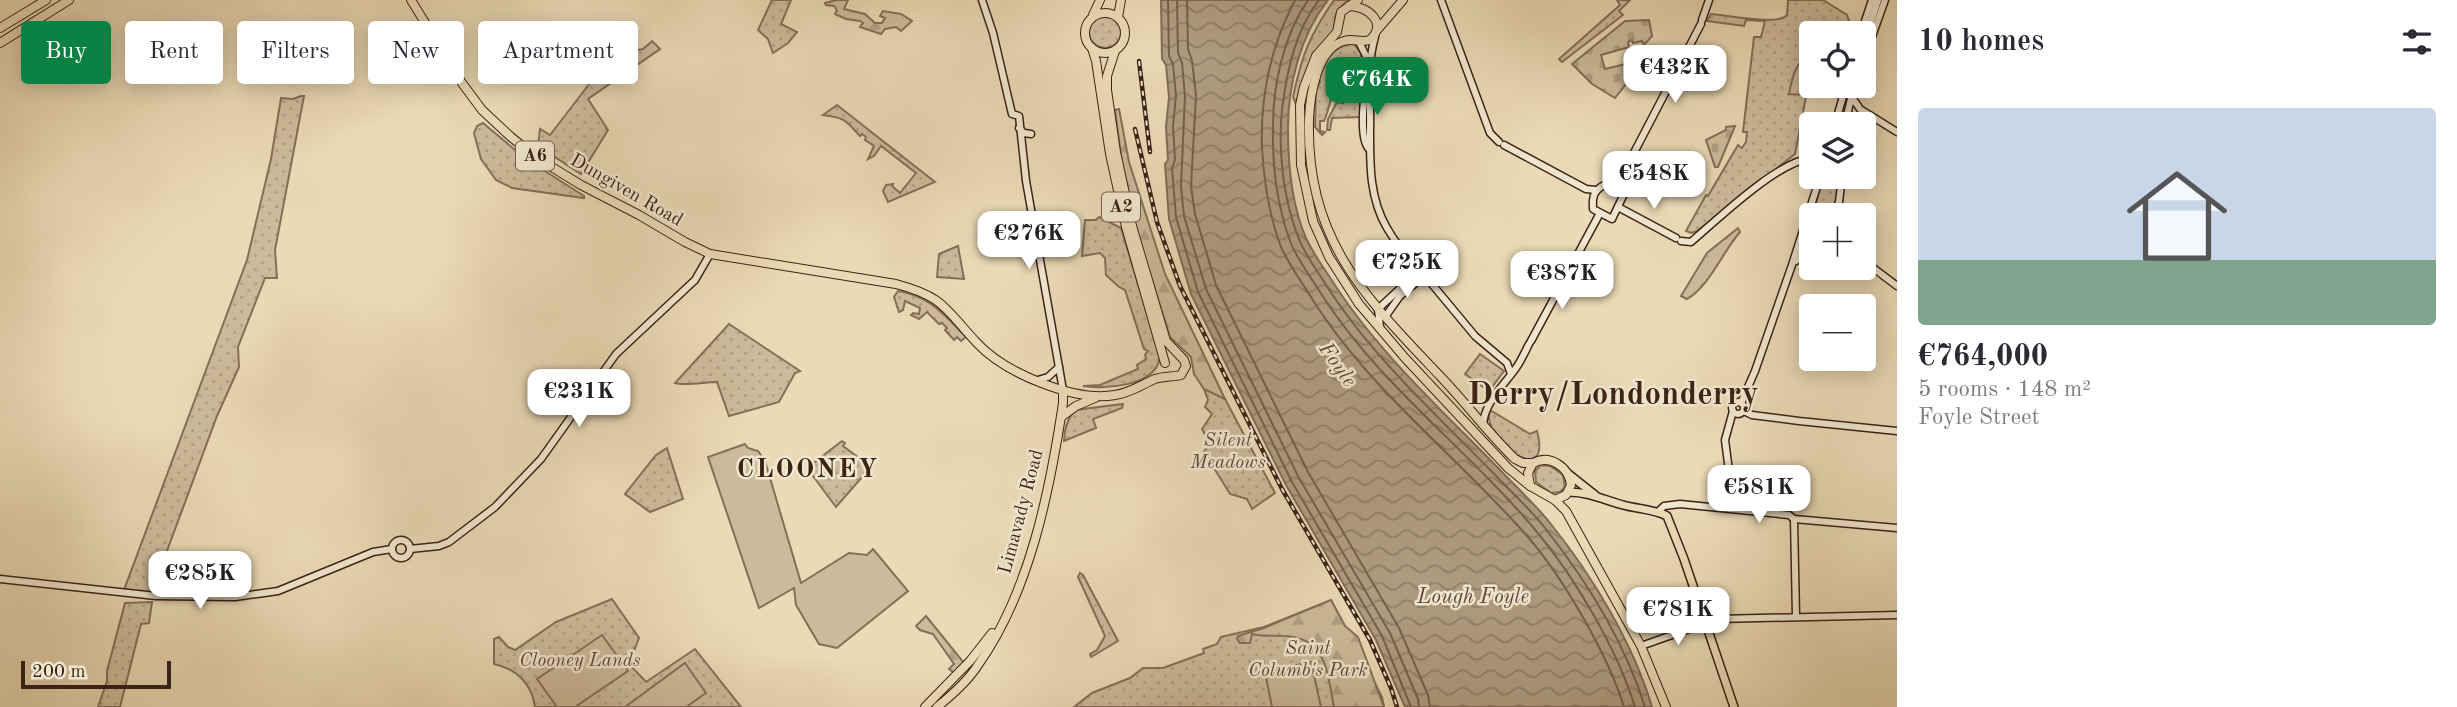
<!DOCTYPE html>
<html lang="en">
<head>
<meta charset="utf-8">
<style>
  :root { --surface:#fff; --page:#f7f7f7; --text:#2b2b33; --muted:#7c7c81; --line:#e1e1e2; --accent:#0b8043 }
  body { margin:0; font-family:"Old Standard TT",serif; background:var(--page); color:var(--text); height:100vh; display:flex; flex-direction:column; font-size:26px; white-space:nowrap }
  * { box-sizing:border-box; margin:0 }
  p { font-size:23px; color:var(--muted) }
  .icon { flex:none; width:38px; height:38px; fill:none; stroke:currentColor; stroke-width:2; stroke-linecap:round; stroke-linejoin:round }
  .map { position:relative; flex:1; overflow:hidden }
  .drawer { display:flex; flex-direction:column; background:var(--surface); width:560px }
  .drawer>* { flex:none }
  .hud { position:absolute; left:21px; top:21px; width:665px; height:63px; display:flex; gap:14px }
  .fabs { position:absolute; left:1799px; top:21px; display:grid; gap:14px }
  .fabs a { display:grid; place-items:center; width:77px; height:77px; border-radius:7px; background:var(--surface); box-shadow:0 4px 18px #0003; font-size:35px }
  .scale { position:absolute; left:21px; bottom:18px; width:150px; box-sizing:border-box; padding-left:7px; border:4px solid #3b2316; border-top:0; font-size:19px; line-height:24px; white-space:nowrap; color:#3b2316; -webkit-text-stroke:5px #f1e7d0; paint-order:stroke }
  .price { position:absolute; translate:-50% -60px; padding:0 16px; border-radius:14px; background:#fff; color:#222; font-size:23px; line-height:46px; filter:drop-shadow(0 2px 4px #0008) }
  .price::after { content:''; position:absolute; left:50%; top:42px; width:21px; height:16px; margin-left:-10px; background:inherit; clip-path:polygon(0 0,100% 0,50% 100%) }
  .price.current { background:var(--accent); color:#fff }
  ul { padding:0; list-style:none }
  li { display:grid; align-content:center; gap:14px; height:371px; padding:0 21px }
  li+li { border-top:2px solid var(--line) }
  li span { display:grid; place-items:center; height:217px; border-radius:7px; color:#555 }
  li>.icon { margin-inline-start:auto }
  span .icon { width:126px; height:126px; fill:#fffc; stroke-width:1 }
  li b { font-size:30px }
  h2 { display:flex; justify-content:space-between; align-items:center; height:84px; padding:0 21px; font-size:30px }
  .chip { padding:0 24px; border-radius:7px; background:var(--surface); box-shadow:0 4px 18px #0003; font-size:24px; line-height:63px }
  .chip.current { background:var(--accent); color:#fff }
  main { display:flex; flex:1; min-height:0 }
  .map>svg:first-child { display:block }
  .green { fill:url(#green-dots); stroke:#846f58; stroke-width:2 }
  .forest { fill:url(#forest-firs); stroke:#846f58; stroke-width:2 }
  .cemetery { fill:url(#cemetery-stones); stroke:#846f58; stroke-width:2 }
  .pitch { fill:#ccbb9b; stroke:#846f58; stroke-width:2 }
  .water { fill:url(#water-waves); stroke:#806c56; stroke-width:2 }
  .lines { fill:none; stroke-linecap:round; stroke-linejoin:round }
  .shore { stroke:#74604b; stroke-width:2 }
  .secondary-casing { stroke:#3b2316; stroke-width:9 }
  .primary-casing { stroke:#3b2316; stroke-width:10 }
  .highway-casing { stroke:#3b2316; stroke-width:10 }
  .secondary { stroke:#f1e7d0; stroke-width:6 }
  .primary { stroke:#eadab6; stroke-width:7 }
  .highway { stroke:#eadab6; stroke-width:8 }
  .rail-casing { stroke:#3b2316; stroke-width:4.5 }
  .rail { stroke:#f1e7d0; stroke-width:2; stroke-dasharray:5; stroke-linecap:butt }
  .labels { text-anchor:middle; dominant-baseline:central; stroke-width:5; stroke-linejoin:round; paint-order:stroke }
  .shield { fill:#f1e7d0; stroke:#725e4e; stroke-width:2 }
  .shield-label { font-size:18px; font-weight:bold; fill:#3b2316 }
  .street-label { font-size:19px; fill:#3b2316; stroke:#f1e7d0 }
  .park-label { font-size:19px; font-style:italic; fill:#5f4937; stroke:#f1e7d0 }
  .water-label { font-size:21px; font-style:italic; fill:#5e4736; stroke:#f1e7d0 }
  .district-label { font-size:26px; font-weight:bold; letter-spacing:2px; fill:#3b2316; stroke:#f1e7d0 }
  .town-label { font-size:33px; font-weight:bold; fill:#3b2316; stroke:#f1e7d0 }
</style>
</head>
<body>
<main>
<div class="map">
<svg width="1897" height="707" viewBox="0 0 1897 707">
  <defs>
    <pattern id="green-dots" width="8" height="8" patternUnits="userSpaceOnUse" patternTransform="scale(1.75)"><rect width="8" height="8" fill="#ccbb9b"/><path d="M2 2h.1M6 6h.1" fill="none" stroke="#b0a085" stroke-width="1.8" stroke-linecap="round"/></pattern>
    <pattern id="forest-firs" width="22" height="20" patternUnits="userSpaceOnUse" patternTransform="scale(1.75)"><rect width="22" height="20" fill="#ccbb9b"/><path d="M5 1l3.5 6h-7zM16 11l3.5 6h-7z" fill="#b0a085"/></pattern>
    <pattern id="cemetery-stones" width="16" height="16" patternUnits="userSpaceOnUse" patternTransform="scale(1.75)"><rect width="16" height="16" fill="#ccbb9b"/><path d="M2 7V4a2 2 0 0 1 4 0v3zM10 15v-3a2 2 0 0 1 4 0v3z" fill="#b0a085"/></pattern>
    <pattern id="water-waves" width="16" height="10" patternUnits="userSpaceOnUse" patternTransform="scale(1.75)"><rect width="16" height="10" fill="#ae9c80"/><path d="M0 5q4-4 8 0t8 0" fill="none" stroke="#8f7f68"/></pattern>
  </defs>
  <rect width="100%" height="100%" fill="#eadab6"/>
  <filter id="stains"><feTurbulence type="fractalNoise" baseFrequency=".00286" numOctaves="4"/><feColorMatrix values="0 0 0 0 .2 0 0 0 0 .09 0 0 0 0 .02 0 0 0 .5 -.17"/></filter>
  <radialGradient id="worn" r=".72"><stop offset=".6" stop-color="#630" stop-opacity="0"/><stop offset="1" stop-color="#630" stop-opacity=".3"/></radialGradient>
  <g class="green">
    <polygon points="772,0 791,0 781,24 797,32 788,43 773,53 768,39 758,30"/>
    <path d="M 1334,0 L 1350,0 C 1337,8 1334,14 1335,29 L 1295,102 L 1293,97 C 1302,54 1310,35 1334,0 Z"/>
    <polygon points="1617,0 1630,0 1619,11 1623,15 1562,62 1559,59 1620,5"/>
    <path d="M 1788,0 L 1823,0 L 1847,15 L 1849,21 L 1857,27 L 1856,33 L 1811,33 L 1811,65 L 1802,94 L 1806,97 L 1795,154 L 1697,231 L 1691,233 L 1686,231 L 1706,195 L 1708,196 L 1738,145 L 1742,148 L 1746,142 L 1747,132 L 1743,132 L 1754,37 L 1761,37 L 1765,21 L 1746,20 L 1744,26 L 1707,21 L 1711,14 C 1727,15 1778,26 1787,15 Z"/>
    <circle cx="1105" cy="32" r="16"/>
    <polygon points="652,41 660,49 588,99 608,130 581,174 538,146 540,129 550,135 617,48 624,52 643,49"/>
    <path d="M 1353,43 L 1361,53 L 1361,81 L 1350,76 L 1349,70 L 1341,68 C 1332,85 1332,103 1324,121 L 1320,121 L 1320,131 L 1325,132 L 1322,135 L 1315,127 L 1316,89 L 1320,82 L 1319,78 C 1326,59 1332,47 1353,43 Z"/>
    <polygon points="1354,83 1360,87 1360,117 1332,118 1330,130 1327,130 1328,119 1337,102 1343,103 1344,94"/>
    <polygon points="301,96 304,96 275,250 277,278 265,278 238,347 239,367 217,416 164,559 154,593 124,590 247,260 271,159 281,98 293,99"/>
    <path d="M 837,105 L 935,182 L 888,202 L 883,191 L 886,185 L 893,184 L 892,186 L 900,193 L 916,173 L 881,146 L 874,156 L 868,159 L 874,146 L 865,140 L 866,137 L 862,134 L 860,136 C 845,120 846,118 823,115 Z"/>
    <polygon points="483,123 526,159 584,196 584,198 512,188 496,180 481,159 474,133 477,126"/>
    <polygon points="1826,177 1837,177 1839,179 1836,203 1831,215 1816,215 1815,207 1822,181 1825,181"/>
    <path d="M 1099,217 L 1121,228 L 1160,357 C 1156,387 1105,389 1083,386 L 1100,385 L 1138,369 L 1137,365 L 1146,359 L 1145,355 L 1148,351 L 1144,349 L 1125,290 L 1119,287 L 1106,275 L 1105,258 L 1100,253 L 1082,256 L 1085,220 L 1096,220 Z"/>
    <polygon points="958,246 964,279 937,277 939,254"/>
    <path d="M 898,291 C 929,295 945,316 966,337 L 961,341 L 957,337 L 954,340 L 945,330 L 947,328 L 942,323 L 939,324 L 927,312 L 919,319 L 911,315 L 913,313 L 919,314 L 920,308 L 905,301 L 903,310 L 899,312 L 894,297 Z"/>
    <path d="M 729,324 L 800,371 L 795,373 L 779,402 L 729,416 L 717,382 C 706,382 684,386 675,383 Z"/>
    <polygon points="1480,354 1504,371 1489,391 1465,374"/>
    <polygon points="1204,389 1225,399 1275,493 1252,509 1247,499 1230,494 1204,452 1209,441 1202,429 1212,414 1205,407 1208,400"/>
    <path d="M 1123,404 L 1122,408 L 1093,419 L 1096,428 L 1064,441 C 1064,430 1068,418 1075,410 Z"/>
    <path d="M 1490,410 L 1530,434 L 1537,431 C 1553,493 1479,437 1490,410 Z"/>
    <polygon points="842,441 845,443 843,446 871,467 836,507 807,468"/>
    <polygon points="667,448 683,499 650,512 625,494 656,455"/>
    <polygon points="1541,465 1550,466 1563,475 1565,487 1560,492 1551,493 1536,482 1535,471"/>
    <polygon points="1080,573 1083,575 1118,641 1091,657 1090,654 1097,650 1105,636 1078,577"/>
    <path d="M 612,599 L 639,638 L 629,664 L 646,682 L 695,649 L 741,707 L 535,707 C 532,684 517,669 494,664 L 494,639 L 499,637 L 508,647 L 515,650 L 556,622 Z"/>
    <polygon points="1331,600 1382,697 1384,707 1074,707 1092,693 1130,678 1143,668 1163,668 1204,653 1203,649 1217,644 1221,637 1264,627"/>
    <polygon points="152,602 149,623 141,624 120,707 98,707 107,681 107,671 125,603"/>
  </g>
  <g class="forest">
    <polygon points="837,0 848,0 844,9 865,14 875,23 882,23 885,18 880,16 883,11 901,14 912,21 901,31 896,27 885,29 881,34 860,27 863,23 860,21 846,19 835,14 837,10 834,6 826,5 825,3"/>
    <path d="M 1810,53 L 1811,65 L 1802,95 L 1789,94 C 1792,78 1795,63 1810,53 Z"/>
    <polygon points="1119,109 1129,162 1165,274 1225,399 1204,389 1194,374 1191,357 1170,337 1136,229 1122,163 1115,110"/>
    <path d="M 1738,228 L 1740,232 C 1723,251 1709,287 1687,299 L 1681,296 L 1707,253 Z"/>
    <path d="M 1331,600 L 1345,626 L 1358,637 L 1384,707 L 1334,707 C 1327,673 1327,637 1284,636 C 1273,635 1263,637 1252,634 L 1250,643 L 1240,643 L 1237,639 L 1238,636 L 1264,628 Z"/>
    <polygon points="926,616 964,663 954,673 949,669 954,664 933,634 920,630 916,626"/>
  </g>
  <g class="cemetery">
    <polygon points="1649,20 1652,36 1644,45 1642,41 1633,43 1632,40 1628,42 1629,47 1601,55 1605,69 1630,63 1631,66 1640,66 1615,98 1592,84 1572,64 1625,21"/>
    <polygon points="1735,126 1718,167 1715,167 1706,140 1726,130 1726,127"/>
  </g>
  <g class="pitch">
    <polygon points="745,444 748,448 758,451 765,461 801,583 849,553 867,555 873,549 908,591 837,648 819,644 796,605 794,588 759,608 708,457"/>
    <polygon points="602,635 628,671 575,707 557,707 537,679"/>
    <polygon points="1311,662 1321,707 1272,707 1265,672"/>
    <polygon points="685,663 706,693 686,707 625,707"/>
  </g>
  <path class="water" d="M 1328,0 C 1300,36 1288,85 1288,129 C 1288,165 1292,206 1306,238 C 1313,253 1322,266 1331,279 C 1377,352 1443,411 1503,473 C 1518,489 1536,505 1550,523 C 1592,575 1633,643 1652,707 L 1405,707 L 1376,640 L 1286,485 L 1191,294 L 1169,219 L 1165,164 L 1168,160 L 1166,127 L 1169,97 L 1166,65 L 1162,59 L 1161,0 Z"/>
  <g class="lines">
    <g class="shore">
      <polyline points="1168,0 1169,56 1173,64 1176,96 1173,126 1175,160 1172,168 1176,217 1198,292 1292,482 1382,636 1411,707"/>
      <polyline points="1177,0 1178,53 1182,63 1185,96 1181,187 1184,216 1206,289 1299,478 1390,633 1418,699 1419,707"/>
      <polyline points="1187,0 1188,49 1192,61 1196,95 1191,186 1195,214 1216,285 1308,472 1399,628 1428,695 1430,707"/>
      <path d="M 1295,0 C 1271,46 1260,97 1262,148 C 1264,181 1269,216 1281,247 C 1289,265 1301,281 1311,297 C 1368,389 1457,456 1528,537 C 1564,579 1608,655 1624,707"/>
      <path d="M 1308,0 C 1284,35 1273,84 1273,126 C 1272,165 1277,205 1290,241 C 1297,259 1310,276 1320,292 C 1378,384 1468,449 1537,532 C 1576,579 1617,649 1635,707"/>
      <path d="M 1319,0 C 1295,31 1287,71 1282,109 C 1278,151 1283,200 1299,239 C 1305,255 1317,270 1326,285 C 1372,357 1438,416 1498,478 C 1513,494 1531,510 1545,528 C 1586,580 1625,643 1645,707"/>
    </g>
    <g class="secondary-casing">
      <g id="secondary">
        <polyline points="982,0 993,33 1012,114 1019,116 1026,181 1063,390"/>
        <polyline points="1441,0 1490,133 1499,142"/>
        <polyline points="1702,20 1709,0"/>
        <polyline points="1861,33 1872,0"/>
        <path d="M 1375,37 C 1366,68 1371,97 1370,129 C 1370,162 1369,198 1387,228 C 1395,242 1406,256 1417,267 C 1423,273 1427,276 1431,283 L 1475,336 L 1507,363 L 1511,374"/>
        <polyline points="1359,42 1368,60"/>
        <polyline points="1864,43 1878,0"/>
        <polyline points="1864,59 1885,0"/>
        <path d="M 1368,88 C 1362,99 1360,140 1369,149"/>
        <polyline points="1851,96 1860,109 1897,132"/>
        <polyline points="1835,124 1846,86"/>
        <polyline points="1845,124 1854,86"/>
        <polyline points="1019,128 1024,133 1031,134"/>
        <polyline points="1504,145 1586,189 1596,190"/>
        <path d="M 1606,184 L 1624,194 L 1612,219 L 1593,209 C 1592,196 1594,190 1606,184 Z"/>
        <polyline points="1611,187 1618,175 1625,170"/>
        <polyline points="1617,190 1625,170 1701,24"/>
        <polyline points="1618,207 1676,238"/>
        <polyline points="1833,215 1839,202 1842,177"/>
        <path d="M 1681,241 L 1691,242 C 1718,219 1777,162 1811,158"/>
        <polyline points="1796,261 1811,242"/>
        <polyline points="1864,261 1897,286"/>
        <polyline points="1385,317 1400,296 1426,274"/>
        <polyline points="1380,327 1378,309 1420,270"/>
        <polyline points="1531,341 1600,213"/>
        <polyline points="1038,380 1048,377 1059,367"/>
        <circle cx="1738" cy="408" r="6"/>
        <polyline points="1741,403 1755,371 1792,265 1820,177"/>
        <polyline points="1733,411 1725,440 1734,509"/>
        <polyline points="1744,411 1752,415 1799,421 1897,431"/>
        <path d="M 1483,425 C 1484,403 1504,385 1516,368 C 1521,361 1525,352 1529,344"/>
        <polyline points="1658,512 1664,506 1680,504 1789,515 1794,519 1897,528"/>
        <polyline points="1794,519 1796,616"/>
        <circle cx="401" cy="549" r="9"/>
        <polyline points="410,549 439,546 449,542 495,507 541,459 616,354 695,280 710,254"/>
        <polyline points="0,579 156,596 235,597 278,591 373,552 392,549"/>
        <polyline points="1641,646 1717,619 1897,615"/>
      </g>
    </g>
    <g class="primary-casing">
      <g id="primary">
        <polyline points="1566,472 1595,495"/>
        <path d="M 1569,492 C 1588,492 1605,500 1623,505 C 1637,509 1654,509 1667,516 L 1684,559 L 1734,707"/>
      </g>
    </g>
    <g class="highway-casing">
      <g id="highway">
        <path d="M 411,0 L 462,83 L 482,110 L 511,137 L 537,158 L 581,185 L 639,215 L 685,242 L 710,254 L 896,284 C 945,297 945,309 977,343 C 1005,373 1074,402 1115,395 C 1130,393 1141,385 1155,379 C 1163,376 1173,377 1181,375 L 1186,366 L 1184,360 L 1166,341 L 1132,226 L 1116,152 L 1107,90 L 1107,76 L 1115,51"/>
        <polyline points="1358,0 1341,12 1337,32 1316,56 1304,87 1300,105 1301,165 1313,221 1329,257 1359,304 1405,358 1508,468 1530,486 1555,500 1566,511 1641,646 1666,707"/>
        <path d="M 1349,6 C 1368,6 1388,23 1370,40 C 1361,43 1353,38 1344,41 C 1317,48 1310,96 1309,119 C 1306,239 1363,295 1440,376 C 1466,403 1488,433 1515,459 L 1523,463 L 1533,463"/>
        <circle cx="1105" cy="33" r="20"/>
        <polyline points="1093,15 1100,0"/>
        <polyline points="1118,17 1121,0"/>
        <polyline points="0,28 46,0"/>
        <polyline points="1378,29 1403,0"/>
        <polyline points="0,43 69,0"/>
        <polyline points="1092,48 1096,61 1110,154 1126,227 1165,363"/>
        <polyline points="1061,417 1076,406 1095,398"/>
        <path d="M 1530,486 L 1528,473 L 1533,463 C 1550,454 1569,467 1571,485 L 1566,495 L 1555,500"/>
        <polyline points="925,707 970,661 992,633"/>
        <path d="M 937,707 C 952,695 968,681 978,665 C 1030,592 1050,490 1063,403 L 1063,390"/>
      </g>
    </g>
    <use href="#secondary" class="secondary"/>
    <use href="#primary" class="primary"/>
    <use href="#highway" class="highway"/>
    <g class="rail-casing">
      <g id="rail">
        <polyline points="1139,61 1150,152"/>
        <polyline points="1135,129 1157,222 1180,286 1282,489 1370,640 1391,688 1397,707"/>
      </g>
    </g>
    <use href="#rail" class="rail"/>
  </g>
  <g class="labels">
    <g class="shield">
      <rect x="516" y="141.5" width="38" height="29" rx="5"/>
      <rect x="1102" y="192.5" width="38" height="29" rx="5"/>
    </g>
    <g class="shield-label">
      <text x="535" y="156">A6</text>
      <text x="1121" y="207">A2</text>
    </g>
    <g class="street-label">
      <text transform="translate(626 191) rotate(30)">Dungiven Road</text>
      <text transform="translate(1022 512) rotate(-75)">Limavady Road</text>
    </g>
    <g class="park-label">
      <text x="1228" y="441">Silent<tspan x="1228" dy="22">Meadows</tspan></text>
      <text x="1308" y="649">Saint<tspan x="1308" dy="22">Columb's Park</tspan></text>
      <text x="580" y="661">Clooney Lands</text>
    </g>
    <g class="water-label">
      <text transform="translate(1337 365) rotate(55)">Foyle</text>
      <text x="1473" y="597">Lough Foyle</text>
    </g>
    <g class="district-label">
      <text x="808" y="470">CLOONEY</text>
    </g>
    <g class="town-label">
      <text x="1613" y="395">Derry/Londonderry</text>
    </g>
  </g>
  <rect width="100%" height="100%" filter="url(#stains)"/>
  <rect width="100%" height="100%" fill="url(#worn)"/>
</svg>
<div class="fabs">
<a><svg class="icon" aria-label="locate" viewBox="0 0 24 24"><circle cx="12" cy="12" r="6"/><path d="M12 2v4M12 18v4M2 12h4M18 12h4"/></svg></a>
<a><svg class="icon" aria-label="layers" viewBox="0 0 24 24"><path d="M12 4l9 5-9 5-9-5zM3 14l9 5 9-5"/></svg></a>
<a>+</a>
<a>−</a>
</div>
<div class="scale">200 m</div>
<b class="price" style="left:1675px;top:105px">€432K</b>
<b class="price current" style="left:1377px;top:117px">€764K</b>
<b class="price" style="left:1654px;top:211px">€548K</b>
<b class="price" style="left:1029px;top:271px">€276K</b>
<b class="price" style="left:1407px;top:300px">€725K</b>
<b class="price" style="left:1562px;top:311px">€387K</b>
<b class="price" style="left:579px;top:429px">€231K</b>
<b class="price" style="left:1759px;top:525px">€581K</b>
<b class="price" style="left:200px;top:611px">€285K</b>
<b class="price" style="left:1678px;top:647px">€781K</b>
<div class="hud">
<a class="chip current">Buy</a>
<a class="chip">Rent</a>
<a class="chip">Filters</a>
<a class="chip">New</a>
<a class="chip">Apartment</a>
</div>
</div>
<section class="drawer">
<h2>10 homes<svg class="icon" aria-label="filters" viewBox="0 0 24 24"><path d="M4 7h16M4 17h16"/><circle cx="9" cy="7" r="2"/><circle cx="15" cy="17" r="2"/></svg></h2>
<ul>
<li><span style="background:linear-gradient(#c9d6e8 70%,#7fa58c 0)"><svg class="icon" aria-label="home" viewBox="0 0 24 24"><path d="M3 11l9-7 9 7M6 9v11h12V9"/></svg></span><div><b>€764,000</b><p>5 rooms · 148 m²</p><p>Foyle Street</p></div></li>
</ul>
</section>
</main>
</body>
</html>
